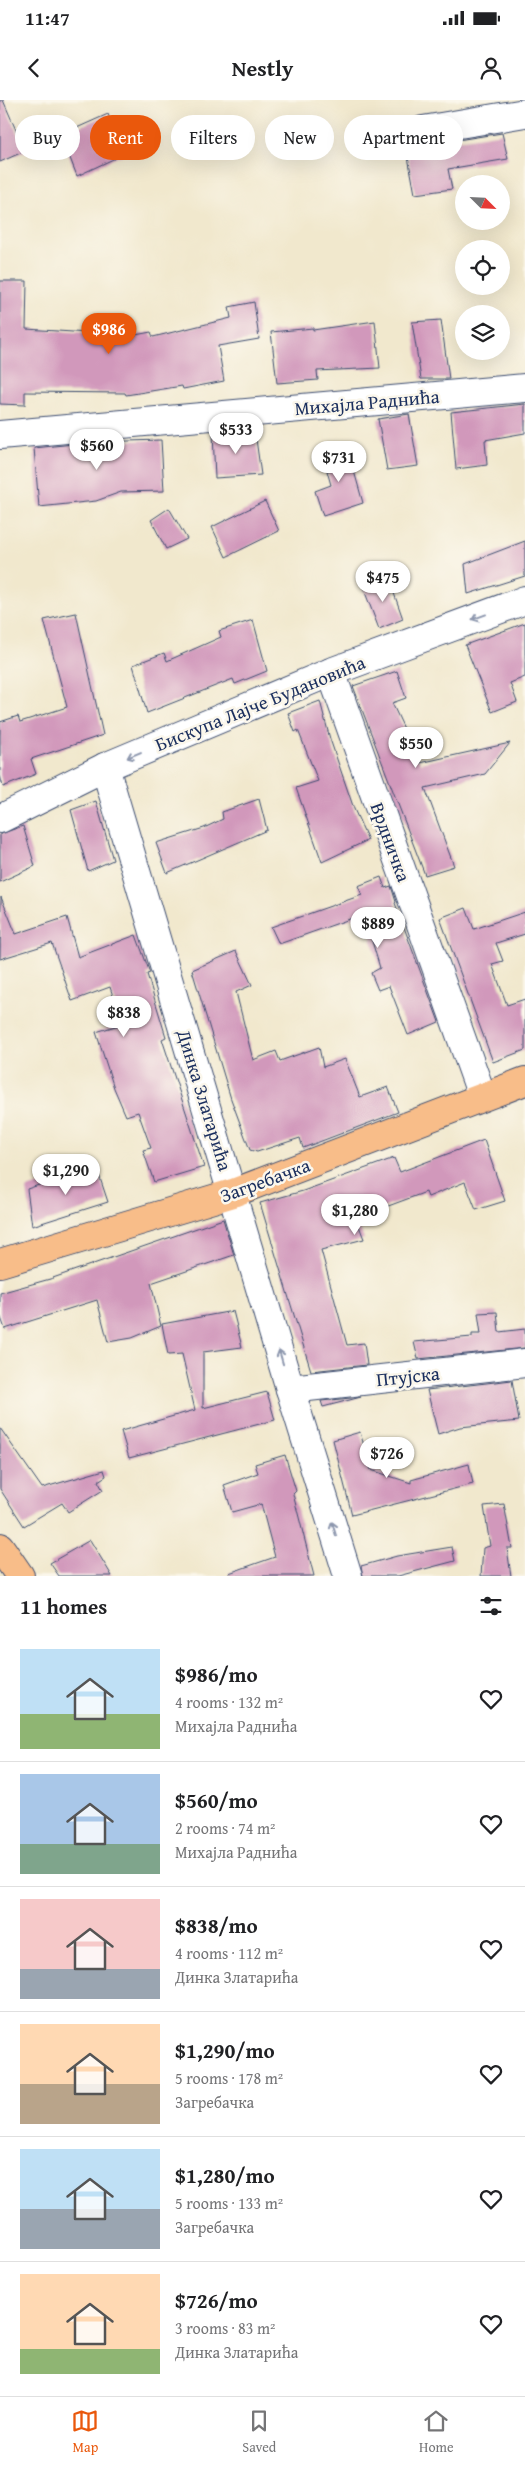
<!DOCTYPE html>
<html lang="en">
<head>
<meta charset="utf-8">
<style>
  :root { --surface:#fff; --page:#f6f6f6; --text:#202124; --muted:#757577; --line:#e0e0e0; --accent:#ea580c }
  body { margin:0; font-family:"Gentium Book Plus",serif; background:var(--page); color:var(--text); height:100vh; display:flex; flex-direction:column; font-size:19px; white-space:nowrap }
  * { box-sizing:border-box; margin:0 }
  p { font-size:16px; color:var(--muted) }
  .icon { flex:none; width:28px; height:28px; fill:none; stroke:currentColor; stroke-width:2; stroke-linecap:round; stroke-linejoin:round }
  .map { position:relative; height:1476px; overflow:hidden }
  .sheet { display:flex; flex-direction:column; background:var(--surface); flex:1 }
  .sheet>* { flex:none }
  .hud { position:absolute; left:15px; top:15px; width:495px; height:45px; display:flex; gap:10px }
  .needle { width:32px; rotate:114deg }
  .buttons { position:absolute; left:455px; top:75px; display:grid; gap:10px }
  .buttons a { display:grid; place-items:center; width:55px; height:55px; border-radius:50%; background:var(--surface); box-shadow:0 5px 20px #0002; font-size:25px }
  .price { position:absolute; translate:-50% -42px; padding:0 11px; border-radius:18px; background:#fff; color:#222; font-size:16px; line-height:32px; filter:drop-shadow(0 1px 2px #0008) }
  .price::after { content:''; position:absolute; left:50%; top:30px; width:15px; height:11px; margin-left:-8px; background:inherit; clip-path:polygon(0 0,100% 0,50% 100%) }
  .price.active { background:var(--accent); color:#fff }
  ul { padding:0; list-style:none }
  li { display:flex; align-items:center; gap:15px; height:125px; padding:0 20px }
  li+li { border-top:1px solid var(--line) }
  li span { display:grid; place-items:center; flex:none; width:140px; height:100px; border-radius:0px; color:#555 }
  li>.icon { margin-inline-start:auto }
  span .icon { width:60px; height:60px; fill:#fffc; stroke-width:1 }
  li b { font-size:21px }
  h2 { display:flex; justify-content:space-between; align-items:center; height:60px; padding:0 20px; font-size:21px }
  .pill { padding:0 18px; border-radius:22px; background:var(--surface); box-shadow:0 5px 20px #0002; font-size:18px; line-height:45px }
  .pill.active { background:var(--accent); color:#fff }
  .status { display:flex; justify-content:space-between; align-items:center; height:35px; padding:0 25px; background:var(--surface); direction:ltr }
  .status svg { height:14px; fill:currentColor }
  header { display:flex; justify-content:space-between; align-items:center; height:65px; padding:0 20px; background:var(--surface); font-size:22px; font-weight:700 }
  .tab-bar { display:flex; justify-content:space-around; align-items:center; height:70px; border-top:1px solid var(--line); background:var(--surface); font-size:14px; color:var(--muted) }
  .tab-bar a { display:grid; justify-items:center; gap:2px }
  .tab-bar .active { color:var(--accent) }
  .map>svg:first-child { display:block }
  .building { fill:#d198bb }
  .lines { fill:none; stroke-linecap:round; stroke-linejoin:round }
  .minor-casing { stroke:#3b4b6f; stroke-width:30 }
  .major-casing { stroke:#3b4b6f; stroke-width:30 }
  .minor { stroke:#fff; stroke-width:28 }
  .major { stroke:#f8bd89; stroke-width:28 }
  .oneway { stroke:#8d97ae }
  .labels { text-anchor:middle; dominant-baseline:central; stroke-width:5; stroke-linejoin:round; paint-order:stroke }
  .street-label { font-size:19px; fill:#1b2f5e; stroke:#fbf7ec }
</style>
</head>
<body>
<div class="status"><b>11:47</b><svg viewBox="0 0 49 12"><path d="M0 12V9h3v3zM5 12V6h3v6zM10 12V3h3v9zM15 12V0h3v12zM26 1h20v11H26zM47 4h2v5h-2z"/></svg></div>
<header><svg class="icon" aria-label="back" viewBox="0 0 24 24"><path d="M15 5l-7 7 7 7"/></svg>Nestly<svg class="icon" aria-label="person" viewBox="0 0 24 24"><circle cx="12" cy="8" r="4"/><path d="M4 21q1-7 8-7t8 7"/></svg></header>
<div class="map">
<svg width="525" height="1476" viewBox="0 0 525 1476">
  <rect width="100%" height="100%" fill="#fbf7ec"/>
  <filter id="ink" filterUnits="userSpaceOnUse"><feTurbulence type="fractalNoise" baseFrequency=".02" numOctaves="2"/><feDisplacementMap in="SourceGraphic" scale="10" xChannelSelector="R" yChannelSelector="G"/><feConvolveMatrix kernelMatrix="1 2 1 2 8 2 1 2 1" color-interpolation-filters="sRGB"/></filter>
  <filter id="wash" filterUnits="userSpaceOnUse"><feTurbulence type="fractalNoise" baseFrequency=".0096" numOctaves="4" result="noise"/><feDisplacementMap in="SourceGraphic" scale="20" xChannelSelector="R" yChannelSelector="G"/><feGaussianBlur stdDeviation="1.12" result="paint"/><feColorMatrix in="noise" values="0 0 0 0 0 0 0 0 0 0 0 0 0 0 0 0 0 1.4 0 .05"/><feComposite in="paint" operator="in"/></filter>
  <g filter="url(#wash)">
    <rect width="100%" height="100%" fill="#f1e8cd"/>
    <g id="blocks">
      <g class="building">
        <polygon points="0,0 3,0 25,51 0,62"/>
        <polygon points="108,14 124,54 77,76 61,35"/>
        <polygon points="502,33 508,59 448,69 452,89 415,94 405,41 411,40 417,44 426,45"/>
        <polygon points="0,181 27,181 26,229 104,234 104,241 151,232 153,237 231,218 229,207 254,202 259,239 218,246 224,281 183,289 182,286 126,295 125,293 25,292 25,305 0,304"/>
        <polygon points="441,220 449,279 421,279 412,222"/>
        <polygon points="375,221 380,268 317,271 318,280 277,283 271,232 313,228 313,230"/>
        <polygon points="525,304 525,333 485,340 487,365 456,369 451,312"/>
        <polygon points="409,314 418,366 387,370 378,319"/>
        <polygon points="255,332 261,375 215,378 213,333"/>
        <polygon points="161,340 164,391 121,392 96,401 39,407 34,348 94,342"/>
        <polygon points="347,346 363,403 323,416 315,391 331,385 327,371 330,370 327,370 322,354"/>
        <polygon points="265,401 279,431 226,457 212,427"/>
        <polygon points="169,408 187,439 166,449 151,420"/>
        <polygon points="525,441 525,476 468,494 465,464"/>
        <polygon points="388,476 403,519 379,529 363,487"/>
        <polygon points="76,513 103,635 31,659 36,674 3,687 0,675 0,622 18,616 20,622 67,607 44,520"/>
        <polygon points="253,520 267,571 235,584 233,579 147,613 133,565 164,553 167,561 221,537 219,531"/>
        <polygon points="525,523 525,577 510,583 517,602 492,612 465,545"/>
        <polygon points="397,571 406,598 392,603 420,663 510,643 485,674 425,688 454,766 425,775 353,586"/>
        <polygon points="320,601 330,639 354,709 368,740 322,762 296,688 318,681 298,630 295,632 288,613"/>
        <polygon points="259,699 267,730 167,773 156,743 204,728 223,719 222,712"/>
        <polygon points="96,701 113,760 88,771 71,710"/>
        <polygon points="23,726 35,766 0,782 0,734"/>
        <polygon points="381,777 385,788 391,786 396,802 395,803 439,922 408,935 389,886 378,890 371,873 380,868 364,814 279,844 271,827 362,795 358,786"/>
        <polygon points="1,797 16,834 67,817 78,857 136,835 150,873 147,874 166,937 162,939 204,1067 154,1082 143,1050 151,1048 138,1012 126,1016 114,988 96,932 122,924 110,887 72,901 52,843 0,859"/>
        <polygon points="466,808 474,829 525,812 525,834 496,843 503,861 492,864 507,905 525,899 525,950 493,962 440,818"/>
        <polygon points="236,851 252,885 236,892 253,960 276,951 280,961 319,947 323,967 345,959 360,997 388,987 398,1012 303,1048 300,1038 257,1052 250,1050 231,999 192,870"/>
        <polygon points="484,1040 505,1101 476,1110 465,1082 428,1097 426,1092 356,1118 364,1139 321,1150 347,1245 364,1243 367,1265 311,1271 260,1103 303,1091 394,1058 400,1072"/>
        <polygon points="96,1066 108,1102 32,1126 27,1089"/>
        <polygon points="223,1119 234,1155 151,1183 161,1226 132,1238 108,1242 97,1200 5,1229 0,1215 0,1193 50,1179"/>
        <polygon points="233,1211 242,1247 203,1252 203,1308 267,1292 275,1320 129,1358 121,1331 195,1310 182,1254 168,1255 162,1224"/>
        <polygon points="497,1212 499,1232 525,1229 525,1248 418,1259 414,1242 472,1237 472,1234 481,1234 478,1213"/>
        <polygon points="512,1280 519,1321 460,1327 438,1334 427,1290"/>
        <polygon points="361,1297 323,1307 321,1301"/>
        <polygon points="0,1328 42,1388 104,1370 106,1376 98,1381 103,1390 68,1412 62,1403 24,1426 0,1389"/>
        <polygon points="360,1332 371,1370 411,1383 411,1380 469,1364 473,1384 352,1415 333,1340"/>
        <polygon points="285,1355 296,1391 293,1394 314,1476 230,1476 229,1473 275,1457 261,1404 232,1412 224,1385 258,1373 255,1364"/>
        <polygon points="504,1404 512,1448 507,1448 511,1476 481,1476 483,1448 490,1446 484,1406"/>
        <polygon points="90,1440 112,1476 59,1476 50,1463"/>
        <polygon points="452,1447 455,1461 398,1476 363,1476 361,1466 397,1456"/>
      </g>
    </g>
  </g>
  <g filter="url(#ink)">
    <use href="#blocks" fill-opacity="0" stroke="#3b4b6f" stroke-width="1"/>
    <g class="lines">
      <g class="minor-casing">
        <g id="minor">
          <polyline points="423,30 525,13"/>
          <polyline points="0,335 525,288"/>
          <polyline points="331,572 482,996"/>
          <polyline points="105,667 290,1289 348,1476"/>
          <polyline points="0,719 105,667 331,572 525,500"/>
          <polyline points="290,1289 525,1263"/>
        </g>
      </g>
      <g class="major-casing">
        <g id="major">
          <polyline points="0,1163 233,1093 525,981"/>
          <polyline points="0,1447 20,1476"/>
        </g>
      </g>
      <use href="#minor" class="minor"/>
      <use href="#major" class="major"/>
    </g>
    <defs><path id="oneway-shaft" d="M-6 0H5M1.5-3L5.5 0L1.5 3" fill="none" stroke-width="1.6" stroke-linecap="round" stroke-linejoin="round" transform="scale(1.25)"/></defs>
    <g class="oneway">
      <use href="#oneway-shaft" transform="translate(479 517) rotate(160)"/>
      <use href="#oneway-shaft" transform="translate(134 655) rotate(157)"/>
      <use href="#oneway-shaft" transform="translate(281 1257) rotate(-106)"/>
      <use href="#oneway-shaft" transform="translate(334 1429) rotate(-107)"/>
    </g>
  </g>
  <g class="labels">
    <g class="street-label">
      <text transform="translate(367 302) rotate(-5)">Михајла Раднића</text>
      <text transform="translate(260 603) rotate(-22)">Бискупа Лајче Будановића</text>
      <text transform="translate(391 742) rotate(70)">Врдничка</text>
      <text transform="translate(205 1000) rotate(73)">Динка Златарића</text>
      <text transform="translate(265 1080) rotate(-20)">Загребачка</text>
      <text transform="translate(408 1276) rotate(-6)">Птујска</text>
    </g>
  </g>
</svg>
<div class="buttons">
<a><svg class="needle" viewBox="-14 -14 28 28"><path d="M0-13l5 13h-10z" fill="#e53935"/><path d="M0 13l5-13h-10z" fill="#757577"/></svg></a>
<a><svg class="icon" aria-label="locate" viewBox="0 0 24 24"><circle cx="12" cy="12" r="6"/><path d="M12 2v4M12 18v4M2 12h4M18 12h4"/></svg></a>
<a><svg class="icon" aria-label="layers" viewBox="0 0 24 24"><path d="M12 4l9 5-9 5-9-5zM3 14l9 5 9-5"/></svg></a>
</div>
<b class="price active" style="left:109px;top:255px">$986</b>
<b class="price" style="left:236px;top:355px">$533</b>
<b class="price" style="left:97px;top:371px">$560</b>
<b class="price" style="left:339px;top:383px">$731</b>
<b class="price" style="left:383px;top:503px">$475</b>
<b class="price" style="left:416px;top:669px">$550</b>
<b class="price" style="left:378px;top:849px">$889</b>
<b class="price" style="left:124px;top:938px">$838</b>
<b class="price" style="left:66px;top:1096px">$1,290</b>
<b class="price" style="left:355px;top:1136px">$1,280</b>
<b class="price" style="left:387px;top:1379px">$726</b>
<div class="hud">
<a class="pill">Buy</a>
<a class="pill active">Rent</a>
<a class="pill">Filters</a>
<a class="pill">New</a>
<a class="pill">Apartment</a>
</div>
</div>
<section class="sheet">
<h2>11 homes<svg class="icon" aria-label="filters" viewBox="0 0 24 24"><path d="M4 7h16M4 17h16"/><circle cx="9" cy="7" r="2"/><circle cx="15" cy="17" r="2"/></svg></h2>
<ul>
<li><span style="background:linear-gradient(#bfe0f5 65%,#8fb573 0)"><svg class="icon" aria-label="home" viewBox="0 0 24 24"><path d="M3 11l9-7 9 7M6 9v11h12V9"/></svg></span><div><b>$986/mo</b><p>4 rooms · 132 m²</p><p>Михајла Раднића</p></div><svg class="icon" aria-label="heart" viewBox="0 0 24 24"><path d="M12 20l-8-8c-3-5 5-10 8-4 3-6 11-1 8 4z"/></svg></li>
<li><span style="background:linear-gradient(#a9c7e8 70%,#7fa58c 0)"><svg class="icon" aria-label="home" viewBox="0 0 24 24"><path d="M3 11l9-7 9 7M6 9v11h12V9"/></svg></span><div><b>$560/mo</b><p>2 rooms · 74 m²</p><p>Михајла Раднића</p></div><svg class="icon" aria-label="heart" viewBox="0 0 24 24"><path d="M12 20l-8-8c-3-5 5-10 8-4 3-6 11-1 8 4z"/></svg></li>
<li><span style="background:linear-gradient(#f6c9c9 70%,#9aa5b1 0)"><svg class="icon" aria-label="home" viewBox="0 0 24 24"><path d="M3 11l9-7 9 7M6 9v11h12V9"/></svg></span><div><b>$838/mo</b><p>4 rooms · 112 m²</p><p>Динка Златарића</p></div><svg class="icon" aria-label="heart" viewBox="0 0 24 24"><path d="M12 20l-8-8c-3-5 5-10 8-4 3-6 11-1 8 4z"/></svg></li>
<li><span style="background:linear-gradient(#ffd9b3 60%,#b9a48a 0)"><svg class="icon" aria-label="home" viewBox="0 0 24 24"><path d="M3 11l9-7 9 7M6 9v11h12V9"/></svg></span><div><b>$1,290/mo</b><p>5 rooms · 178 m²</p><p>Загребачка</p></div><svg class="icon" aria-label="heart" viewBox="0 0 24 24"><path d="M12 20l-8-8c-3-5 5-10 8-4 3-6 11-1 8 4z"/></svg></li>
<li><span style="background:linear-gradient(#bfe0f5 60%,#9aa5b1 0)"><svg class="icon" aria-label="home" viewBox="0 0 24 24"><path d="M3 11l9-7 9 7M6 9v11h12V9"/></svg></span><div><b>$1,280/mo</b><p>5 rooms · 133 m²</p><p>Загребачка</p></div><svg class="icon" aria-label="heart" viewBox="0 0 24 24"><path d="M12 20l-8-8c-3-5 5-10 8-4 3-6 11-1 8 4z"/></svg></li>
<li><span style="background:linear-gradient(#ffd9b3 75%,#8fb573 0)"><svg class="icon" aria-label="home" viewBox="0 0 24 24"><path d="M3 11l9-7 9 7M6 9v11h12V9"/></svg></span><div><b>$726/mo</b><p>3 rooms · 83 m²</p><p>Динка Златарића</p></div><svg class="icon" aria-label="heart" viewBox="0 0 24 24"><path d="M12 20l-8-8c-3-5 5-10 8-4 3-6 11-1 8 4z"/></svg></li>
</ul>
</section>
<nav class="tab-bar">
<a class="active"><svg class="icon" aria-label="map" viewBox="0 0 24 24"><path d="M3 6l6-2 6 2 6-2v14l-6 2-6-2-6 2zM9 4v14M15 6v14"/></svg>Map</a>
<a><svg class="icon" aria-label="saved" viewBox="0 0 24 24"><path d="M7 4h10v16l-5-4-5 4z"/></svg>Saved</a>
<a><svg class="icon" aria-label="home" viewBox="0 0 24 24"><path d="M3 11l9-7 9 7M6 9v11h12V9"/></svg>Home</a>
</nav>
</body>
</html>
